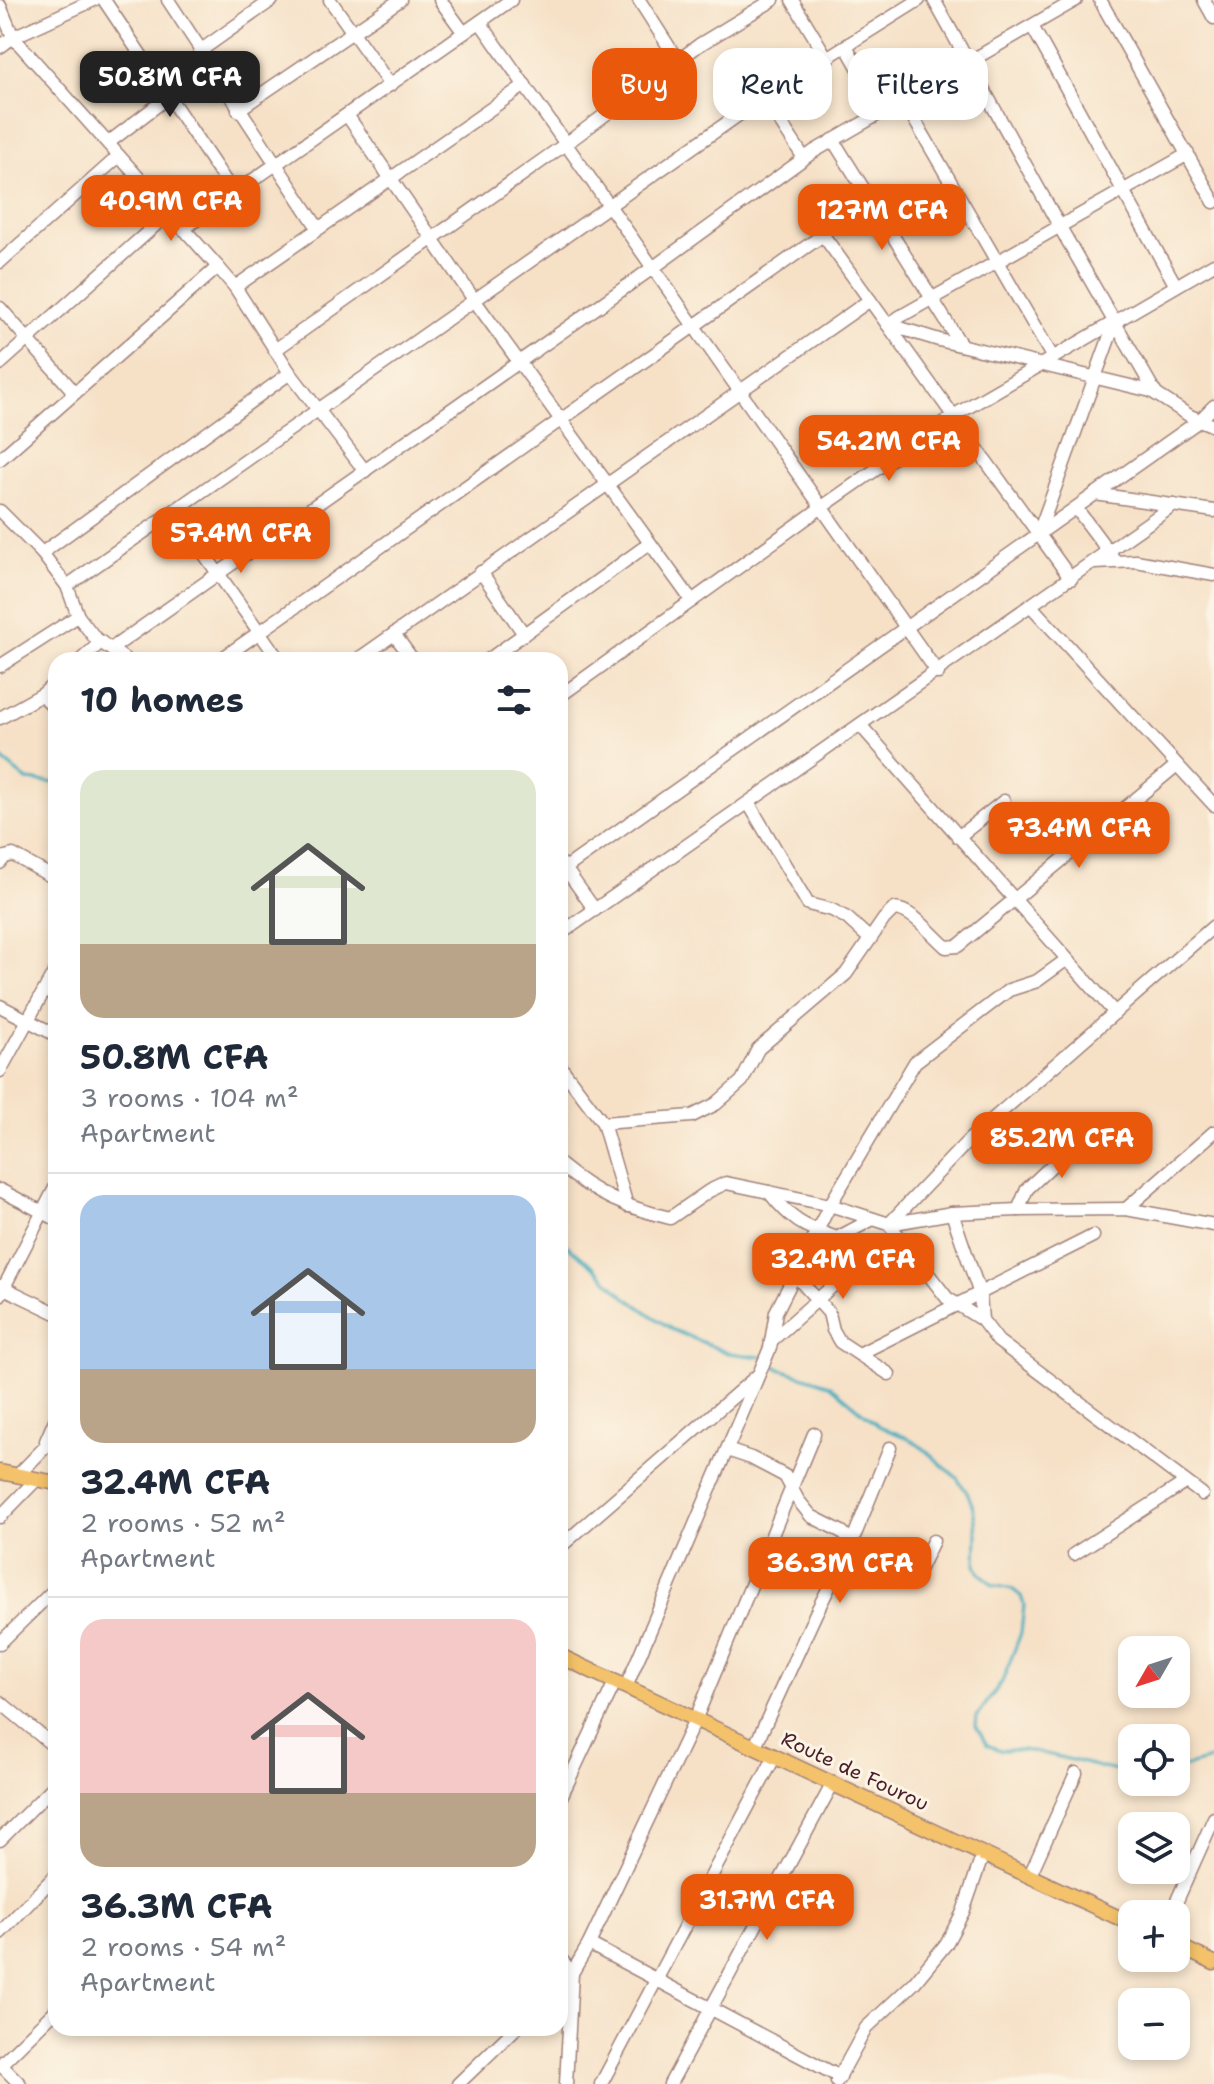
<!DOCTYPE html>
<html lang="en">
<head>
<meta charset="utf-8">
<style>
  :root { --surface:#fff; --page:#f6f6f7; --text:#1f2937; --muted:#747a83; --line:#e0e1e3; --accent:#ea580c }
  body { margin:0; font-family:"Shantell Sans",sans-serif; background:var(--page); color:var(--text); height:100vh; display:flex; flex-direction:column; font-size:30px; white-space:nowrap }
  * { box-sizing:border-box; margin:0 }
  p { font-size:26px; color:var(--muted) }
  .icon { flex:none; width:44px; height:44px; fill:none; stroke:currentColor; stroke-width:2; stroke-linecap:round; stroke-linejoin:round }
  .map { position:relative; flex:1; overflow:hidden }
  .sheet { position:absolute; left:48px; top:652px; width:520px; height:1384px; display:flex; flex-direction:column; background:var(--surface); border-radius:24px; box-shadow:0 4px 12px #0003 }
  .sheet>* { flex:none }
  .hud { position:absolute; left:592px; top:48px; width:502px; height:72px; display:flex; gap:16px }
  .needle { width:52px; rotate:231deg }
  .buttons { position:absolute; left:1118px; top:1636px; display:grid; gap:16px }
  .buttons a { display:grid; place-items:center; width:72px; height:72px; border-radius:16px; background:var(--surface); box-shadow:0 4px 12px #0003; font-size:40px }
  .price { position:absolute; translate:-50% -68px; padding:0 18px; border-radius:16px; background:var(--accent); color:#fff; font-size:26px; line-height:52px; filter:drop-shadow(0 2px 4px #0008) }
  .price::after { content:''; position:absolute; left:50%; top:48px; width:24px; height:18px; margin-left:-12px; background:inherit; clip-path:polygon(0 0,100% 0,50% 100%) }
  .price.on { background:#222; color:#fff }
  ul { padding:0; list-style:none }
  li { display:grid; align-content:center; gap:16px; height:424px; padding:0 32px }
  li+li { border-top:2px solid var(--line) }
  li span { display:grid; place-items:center; height:248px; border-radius:24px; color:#555 }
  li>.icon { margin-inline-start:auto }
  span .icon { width:144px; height:144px; fill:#fffc; stroke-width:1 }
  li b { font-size:34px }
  h2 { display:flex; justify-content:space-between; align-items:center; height:96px; padding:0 32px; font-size:34px }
  .tag { padding:0 28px; border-radius:24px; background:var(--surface); box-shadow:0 4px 12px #0003; font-size:28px; line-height:72px }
  .tag.on { background:var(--accent); color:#fff }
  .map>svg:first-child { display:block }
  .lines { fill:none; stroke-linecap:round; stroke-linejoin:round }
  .stream { stroke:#40acbf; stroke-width:3 }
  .minor-casing { stroke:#a08079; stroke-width:15 }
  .major-casing { stroke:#a08079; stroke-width:17 }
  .minor { stroke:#fff; stroke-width:12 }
  .major { stroke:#f4c26a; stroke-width:14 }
  .labels { text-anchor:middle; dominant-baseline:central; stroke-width:6; stroke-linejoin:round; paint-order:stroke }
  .street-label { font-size:20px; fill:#4a1f2b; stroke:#fcf5e5 }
</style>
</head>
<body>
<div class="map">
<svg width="1214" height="2084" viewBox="0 0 1214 2084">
  <rect width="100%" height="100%" fill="#fcf5e5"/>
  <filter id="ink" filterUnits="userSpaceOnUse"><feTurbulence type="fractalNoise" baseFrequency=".0125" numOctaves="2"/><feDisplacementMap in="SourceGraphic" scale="16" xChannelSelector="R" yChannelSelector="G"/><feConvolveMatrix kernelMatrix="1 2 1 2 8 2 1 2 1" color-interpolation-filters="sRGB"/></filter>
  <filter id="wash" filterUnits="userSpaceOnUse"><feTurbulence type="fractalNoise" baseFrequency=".006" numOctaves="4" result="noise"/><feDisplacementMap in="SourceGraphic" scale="32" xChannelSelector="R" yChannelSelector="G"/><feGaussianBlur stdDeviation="1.8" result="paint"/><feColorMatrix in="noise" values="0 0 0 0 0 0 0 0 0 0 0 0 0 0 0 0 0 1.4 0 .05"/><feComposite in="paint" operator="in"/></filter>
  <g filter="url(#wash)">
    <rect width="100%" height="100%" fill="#f6e1c7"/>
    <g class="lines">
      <g class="stream">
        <polyline points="0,758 27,780 56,783"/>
        <polyline points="560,1240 594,1267 624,1296 671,1329 728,1353 762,1357"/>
        <polyline points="769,1362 780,1369 830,1385 879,1426 910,1439 924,1449 957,1478 968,1494 973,1507 977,1534 976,1565 979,1572 993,1585 1012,1589 1021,1596 1024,1605 1021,1633 1002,1682 977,1716 976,1726 987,1745 1000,1750 1022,1750 1051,1755 1132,1775"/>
        <polyline points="1176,1769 1214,1759"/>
      </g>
    </g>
  </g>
  <g filter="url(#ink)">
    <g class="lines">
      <g class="minor-casing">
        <g id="minor">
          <polyline points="104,0 234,194"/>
          <polyline points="168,0 318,228"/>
          <polyline points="330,0 390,85"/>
          <polyline points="440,0 464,33"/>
          <polyline points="639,0 678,61"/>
          <polyline points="792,0 827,58"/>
          <polyline points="934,0 1061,229 1156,394"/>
          <polyline points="1100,0 1214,202"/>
          <polyline points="1204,0 1214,18"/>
          <polyline points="0,6 13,37 218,267 235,287 290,373 365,471"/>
          <polyline points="480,22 938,673"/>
          <polyline points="1032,26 1176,286"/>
          <polyline points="846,46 883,111"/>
          <polyline points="0,47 13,37 94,0"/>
          <polyline points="200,51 272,0"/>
          <polyline points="764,97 804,158"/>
          <polyline points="903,100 1053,358"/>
          <polyline points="238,110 400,0"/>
          <polyline points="347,115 475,301 692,601"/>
          <polyline points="833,140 961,345"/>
          <polyline points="108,143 210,65"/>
          <polyline points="183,229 511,0"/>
          <polyline points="0,262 119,156"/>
          <polyline points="235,287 525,85"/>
          <polyline points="0,308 75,393"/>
          <polyline points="887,324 1188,154"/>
          <polyline points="887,324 939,340 1151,391 1190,416 1214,426"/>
          <polyline points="275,350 567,143 699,45 773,0"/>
          <polyline points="0,364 169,213"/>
          <polyline points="0,459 218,267"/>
          <polyline points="1095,494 1214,511"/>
          <polyline points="1076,508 1112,556"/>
          <polyline points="0,511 42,553 67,586 78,616 95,638 126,660"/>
          <polyline points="174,511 279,660"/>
          <polyline points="1038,535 1115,322"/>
          <polyline points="42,553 290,373"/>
          <polyline points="1095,563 1136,561 1214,575"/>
          <polyline points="481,572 524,634"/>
          <polyline points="67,586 764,97 919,0"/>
          <polyline points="1032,607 1214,805"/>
          <polyline points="394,634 413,660"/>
          <polyline points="111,649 654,267 813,152 1076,0"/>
          <polyline points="81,660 101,642"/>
          <polyline points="220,660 823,235 1071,579"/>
          <polyline points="357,660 870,300"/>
          <polyline points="488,660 650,543"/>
          <polyline points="0,666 78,616"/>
          <polyline points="43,694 56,712"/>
          <polyline points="560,696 822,507 953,416 1214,264"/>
          <polyline points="0,718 43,694 56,682"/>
          <polyline points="861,726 1115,1013"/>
          <polyline points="749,804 808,904 832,910 847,918 870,939"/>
          <polyline points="958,837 1004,801"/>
          <polyline points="0,863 5,857 13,855 56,879"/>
          <polyline points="562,864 595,910"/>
          <polyline points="560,872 1200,420 1214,406"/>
          <polyline points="560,934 1174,505"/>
          <polyline points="0,1006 56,1035"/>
          <polyline points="560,1066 603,1123 627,1206"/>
          <polyline points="0,1071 56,969"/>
          <path d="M 603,1123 L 692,1116 L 716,1104 L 742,1081 L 758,1049 L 846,974 L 884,919 L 894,909 C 912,909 932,935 946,947 L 958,946 L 1177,765"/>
          <path d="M 560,1165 C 596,1195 625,1207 670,1218 L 709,1191 L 726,1183 L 830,1205 L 889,1224 L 952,1213 L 1018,1210 L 1126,1209 L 1214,1225"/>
          <polyline points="0,1190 56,1219"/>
          <path d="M 769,1192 C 791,1220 803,1227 837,1238 L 873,1219"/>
          <polyline points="1126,1209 1214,1132"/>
          <polyline points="1018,1210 1027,1189 1084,1135"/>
          <polyline points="952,1213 980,1294 982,1320 998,1341 1202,1494"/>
          <polyline points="795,1275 829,1313 833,1330 840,1342 889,1374"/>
          <polyline points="0,1286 56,1313"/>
          <polyline points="0,1295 56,1186"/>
          <polyline points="982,1320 947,1298 889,1224 969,1140 1214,926"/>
          <polyline points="771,1341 845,1275 906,1247"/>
          <polyline points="859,1354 1093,1236"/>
          <polyline points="46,1441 56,1418"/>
          <polyline points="727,1450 751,1458 785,1476 798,1500 811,1516 842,1532 863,1554 896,1571 911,1575 920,1568 933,1541"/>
          <polyline points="17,1476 56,1436"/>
          <polyline points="0,1517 36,1480"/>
          <polyline points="560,1547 757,1376"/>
          <polyline points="1074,1554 1186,1482"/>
          <polyline points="0,1643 56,1588"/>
          <polyline points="626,1687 770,1348 776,1312 830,1205 915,1062 1009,990 1037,981 1066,960"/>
          <polyline points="0,1702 56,1748"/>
          <polyline points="755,1746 816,1613 852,1542 890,1448"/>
          <polyline points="560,1799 615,1682"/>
          <polyline points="0,1840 56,1784"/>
          <polyline points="1030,1875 1076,1773"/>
          <polyline points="1171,1914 1214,1818"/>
          <polyline points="0,1933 56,1875"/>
          <polyline points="589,1944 840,2077"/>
          <polyline points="560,1958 572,1973 566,2084"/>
          <polyline points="560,1985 572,1973 589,1944 696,1718 814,1434"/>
          <polyline points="0,2064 20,2084"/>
          <polyline points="0,2065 56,2010"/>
          <polyline points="837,2081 866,2028 914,1983 946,1944 963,1912 983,1854"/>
          <polyline points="458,2084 516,2028"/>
          <polyline points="601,2084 775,1756"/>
          <polyline points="670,2084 833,1783"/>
        </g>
      </g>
      <g class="major-casing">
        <g id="major">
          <polyline points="0,1472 56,1483"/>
          <polyline points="560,1656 1132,1924"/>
          <polyline points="1176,1945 1214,1963"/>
        </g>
      </g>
      <use href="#minor" class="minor"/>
      <use href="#major" class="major"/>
    </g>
  </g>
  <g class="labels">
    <g class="street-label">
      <text transform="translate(855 1771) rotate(25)">Route de Fourou</text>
    </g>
  </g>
</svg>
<div class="buttons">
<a><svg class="needle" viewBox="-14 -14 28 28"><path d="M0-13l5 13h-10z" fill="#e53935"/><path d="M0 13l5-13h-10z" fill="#747a83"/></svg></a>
<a><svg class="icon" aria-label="locate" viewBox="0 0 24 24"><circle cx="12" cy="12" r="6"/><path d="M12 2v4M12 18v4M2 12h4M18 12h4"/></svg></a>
<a><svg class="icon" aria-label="layers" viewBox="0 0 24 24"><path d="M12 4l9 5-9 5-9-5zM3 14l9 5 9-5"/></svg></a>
<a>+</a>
<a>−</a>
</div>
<b class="price on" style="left:170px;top:119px">50.8M CFA</b>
<b class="price" style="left:171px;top:243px">40.9M CFA</b>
<b class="price" style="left:882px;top:252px">127M CFA</b>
<b class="price" style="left:889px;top:483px">54.2M CFA</b>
<b class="price" style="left:241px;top:575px">57.4M CFA</b>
<b class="price" style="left:1079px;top:870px">73.4M CFA</b>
<b class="price" style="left:1062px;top:1180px">85.2M CFA</b>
<b class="price" style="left:843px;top:1301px">32.4M CFA</b>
<b class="price" style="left:840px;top:1605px">36.3M CFA</b>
<b class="price" style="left:767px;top:1942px">31.7M CFA</b>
<div class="hud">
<a class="tag on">Buy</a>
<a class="tag">Rent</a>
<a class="tag">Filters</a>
</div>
<section class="sheet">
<h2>10 homes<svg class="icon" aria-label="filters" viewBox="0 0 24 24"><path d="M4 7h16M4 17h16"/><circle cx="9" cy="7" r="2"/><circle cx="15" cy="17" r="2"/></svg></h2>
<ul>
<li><span style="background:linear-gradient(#dfe7d0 70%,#b9a48a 0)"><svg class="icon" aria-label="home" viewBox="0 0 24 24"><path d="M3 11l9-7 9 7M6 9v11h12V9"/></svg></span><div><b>50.8M CFA</b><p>3 rooms · 104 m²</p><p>Apartment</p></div></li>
<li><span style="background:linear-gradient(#a9c7e8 70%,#b9a48a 0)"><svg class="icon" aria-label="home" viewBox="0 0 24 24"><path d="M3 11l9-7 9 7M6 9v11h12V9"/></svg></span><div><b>32.4M CFA</b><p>2 rooms · 52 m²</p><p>Apartment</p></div></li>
<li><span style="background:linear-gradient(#f6c9c9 70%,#b9a48a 0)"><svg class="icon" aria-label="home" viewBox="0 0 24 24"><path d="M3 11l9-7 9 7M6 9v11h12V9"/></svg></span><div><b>36.3M CFA</b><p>2 rooms · 54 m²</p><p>Apartment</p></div></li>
</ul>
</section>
</div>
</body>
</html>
